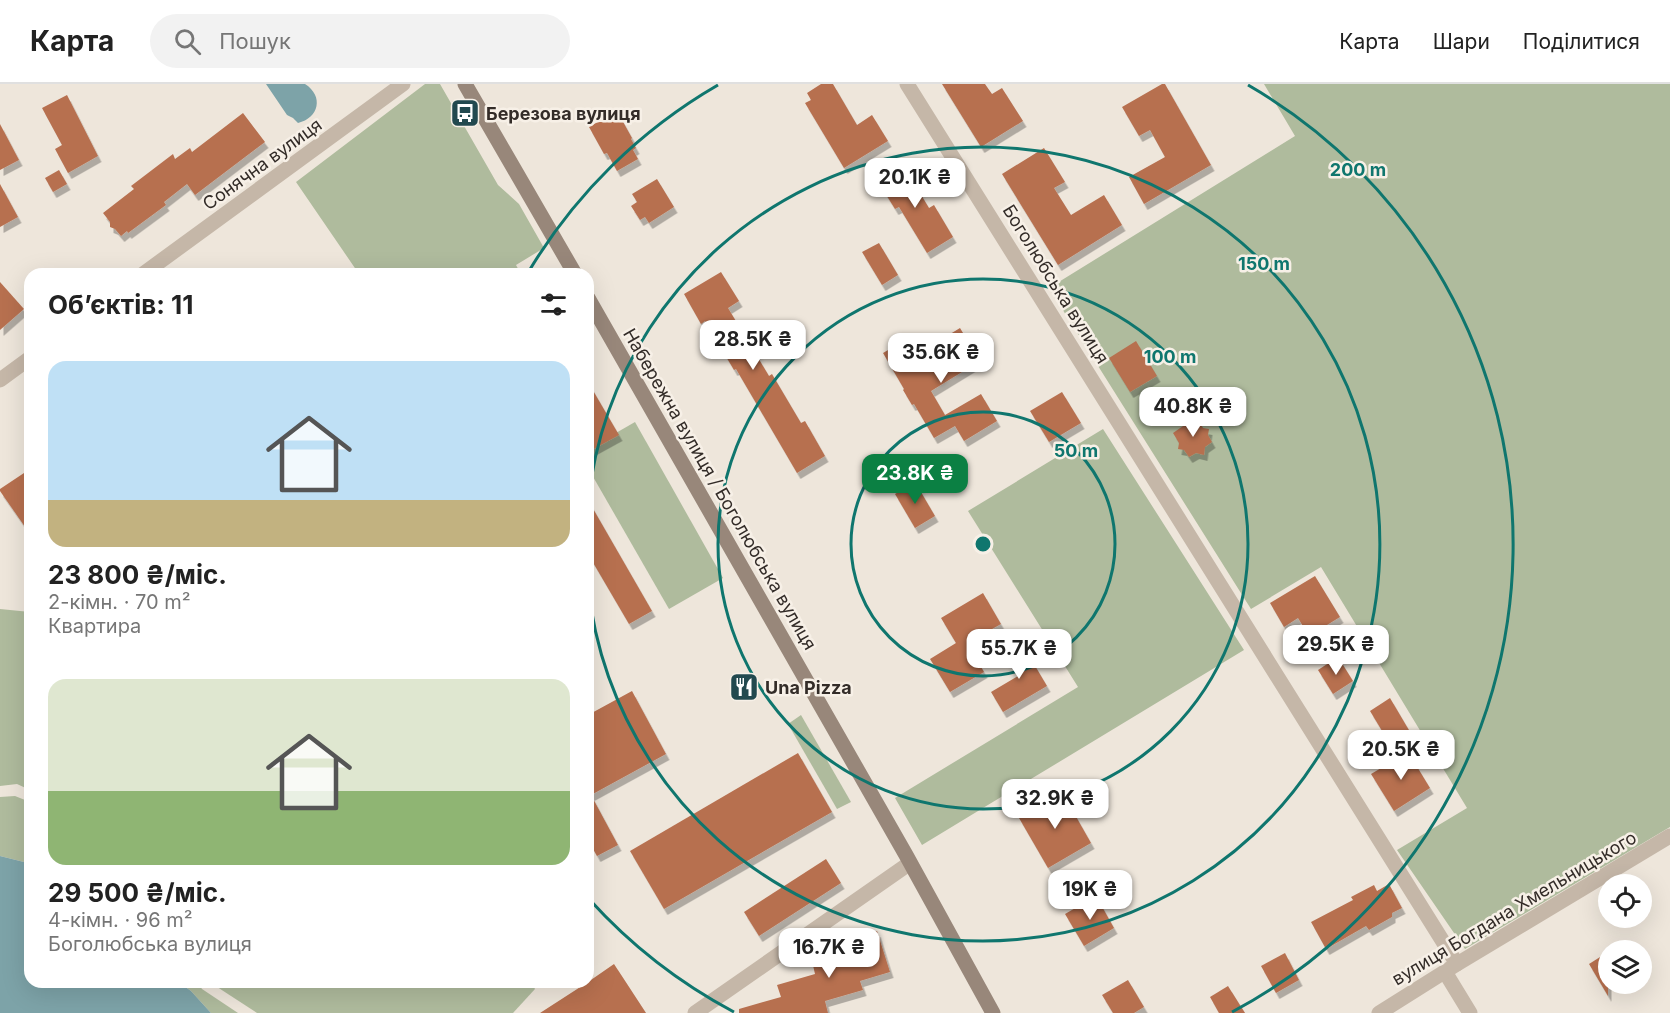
<!DOCTYPE html>
<html lang="uk">
<head>
<meta charset="utf-8">
<style>
  :root { --surface:#fff; --page:#f2f2f2; --text:#222; --muted:#767676; --line:#e0e0e0; --accent:#0b8043 }
  body { margin:0; font-family:Inter,sans-serif; background:var(--page); color:var(--text); height:100vh; display:flex; flex-direction:column; font-size:22px; white-space:nowrap }
  * { box-sizing:border-box; margin:0 }
  p { font-size:20px; color:var(--muted) }
  .icon { flex:none; width:33px; height:33px; fill:none; stroke:currentColor; stroke-width:2; stroke-linecap:round; stroke-linejoin:round }
  .map { position:relative; flex:1; overflow:hidden }
  .sheet { position:absolute; left:24px; top:184px; width:570px; height:720px; display:flex; flex-direction:column; background:var(--surface); border-radius:18px; box-shadow:0 6px 24px #0002 }
  .sheet>* { flex:none }
  .buttons { position:absolute; left:1598px; top:790px; display:grid; gap:12px }
  .buttons a { display:grid; place-items:center; width:54px; height:54px; border-radius:50%; background:var(--surface); box-shadow:0 6px 24px #0002; font-size:30px }
  .price { position:absolute; translate:-50% -51px; padding:0 14px; border-radius:12px; background:#fff; color:#222; font-size:20px; line-height:39px; filter:drop-shadow(0 2px 3px #0008) }
  .price::after { content:''; position:absolute; left:50%; top:36px; width:18px; height:14px; margin-left:-9px; background:inherit; clip-path:polygon(0 0,100% 0,50% 100%) }
  .price.active { background:var(--accent); color:#fff }
  ul { padding:0; list-style:none }
  li { display:grid; align-content:center; gap:12px; height:318px; padding:0 24px }
  li span { display:grid; place-items:center; height:186px; border-radius:18px; color:#555 }
  li>.icon { margin-inline-start:auto }
  span .icon { width:108px; height:108px; fill:#fffc; stroke-width:1 }
  li b { font-size:26px }
  h2 { display:flex; justify-content:space-between; align-items:center; height:72px; padding:0 24px; font-size:26px }
  header { display:flex; align-items:center; gap:36px; box-sizing:border-box; height:84px; padding:0 30px; background:var(--surface); border-bottom:2px solid var(--line) }
  header strong { font-size:28px }
  nav { display:flex; gap:33px; margin-inline-start:auto; font-size:21px }
  .search { width:420px; height:54px; background:var(--page); display:flex; align-items:center; gap:15px; box-sizing:border-box; padding:0 21px; border-radius:33px; color:var(--muted); font-size:22px }
  .map>svg:first-child { display:block }
  .green { fill:#afbb9d }
  .water { fill:#7da3a8 }
  .building { fill:#b77050; filter:url(#shadow) }
  .lines { fill:none; stroke-linecap:round; stroke-linejoin:round }
  .street { stroke:#c5b7a8; stroke-width:15 }
  .secondary { stroke:#98877a; stroke-width:15 }
  .ring { fill:none; stroke:#0f766e; stroke-width:3 }
  .labels { text-anchor:middle; dominant-baseline:central; stroke-width:5; stroke-linejoin:round; paint-order:stroke }
  .poi-label { font-size:18px; font-weight:bold; fill:#332c28; stroke:#f7f0e7; text-anchor:start }
  .street-label { font-size:18px; fill:#332c28; stroke:#f7f0e7 }
  .centre { fill:#0f766e; stroke:#f7f0e7; stroke-width:3 }
  .ring-label { font-size:18px; text-anchor:middle; font-weight:bold; fill:#0f766e; stroke:#f7f0e7; stroke-width:5; stroke-linejoin:round; paint-order:stroke }
</style>
</head>
<body>
<header>
<strong>Карта</strong>
<div class="search"><svg class="icon" aria-label="search" viewBox="0 0 24 24"><circle cx="10" cy="10" r="6"/><path d="M15 15l6 6"/></svg>Пошук</div>
<nav><a>Карта</a><a>Шари</a><a>Поділитися</a></nav>
</header>
<div class="map">
<svg width="1670" height="929" viewBox="0 0 1670 929">
  <defs>
    <filter id="shadow"><feDropShadow dx="3.5" dy="6" stdDeviation="0" flood-color="#0004"/></filter>
  </defs>
  <rect width="100%" height="100%" fill="#eee6db"/>
  <g class="green">
    <polygon points="425,0 440,0 498,101 519,120 544,164 516,181 521,190 359,190 296,98"/>
    <polygon points="1264,0 1670,0 1670,743 1465,865 1397,766 1467,724 1321,483 1251,525 1049,204 1295,52"/>
    <polygon points="635,338 723,494 669,525 588,384 588,365"/>
    <polygon points="1103,345 1244,566 922,761 895,714 1078,603 968,427"/>
    <polygon points="0,525 30,528 30,706 17,700 0,702"/>
    <polygon points="801,631 851,718 837,725 788,640"/>
    <polygon points="15,712 30,718 30,783 24,778 0,772 0,713"/>
    <polygon points="531,898 535,905 513,929 257,929 211,899"/>
    <polygon points="180,899 198,899 202,905 238,929 211,929 191,907"/>
  </g>
  <g class="water">
    <path d="M 266,0 L 305,0 C 324,12 319,34 298,39 L 293,34 L 287,31 Z"/>
    <polygon points="0,772 24,778 30,783 30,898 180,899 191,907 211,929 0,929"/>
  </g>
  <g class="building">
    <polygon points="821,0 833,0 857,41 872,31 888,57 844,84 805,19 811,16 807,9"/>
    <polygon points="942,0 985,0 992,10 1002,4 1023,37 981,63"/>
    <polygon points="1162,0 1165,0 1211,81 1144,120 1129,93 1165,73 1150,46 1139,52 1122,23"/>
    <polygon points="67,11 98,72 68,89 55,65 62,61 42,24"/>
    <polygon points="617,27 632,54 631,55 636,64 633,66 638,75 617,87 607,69 604,70 589,43"/>
    <polygon points="243,29 265,58 195,111 187,100 164,118 166,121 128,149 127,147 121,152 115,145 110,143 110,138 103,129 134,105 131,102 173,70 175,75 190,64 192,68"/>
    <polygon points="0,40 19,76 0,86"/>
    <polygon points="1044,64 1065,98 1054,104 1071,131 1104,111 1122,141 1058,181 1002,90"/>
    <polygon points="903,81 929,124 934,121 953,153 927,169 899,123 895,125 877,96"/>
    <polygon points="59,86 67,100 53,108 45,94"/>
    <polygon points="657,95 674,123 649,139 645,133 640,136 631,122 637,118 632,110"/>
    <polygon points="0,100 18,133 0,143"/>
    <polygon points="879,159 898,191 882,201 862,168"/>
    <polygon points="721,188 739,217 728,224 769,292 772,290 801,339 805,337 825,372 797,389 736,285 734,286 705,237 701,240 684,210"/>
    <polygon points="0,198 24,225 0,246"/>
    <polygon points="960,244 980,277 931,307 945,331 981,310 997,337 964,357 955,342 934,354 914,320 912,321 903,306 904,305 883,269 900,259 909,275"/>
    <polygon points="1136,257 1157,292 1130,308 1109,274"/>
    <polygon points="588,298 619,351 588,368"/>
    <polygon points="1062,308 1081,339 1049,358 1030,327"/>
    <polygon points="1196,333 1203,344 1209,345 1208,351 1212,358 1205,363 1204,371 1196,369 1189,373 1184,366 1178,365 1179,359 1173,349"/>
    <polygon points="30,385 30,450 0,407 0,405"/>
    <polygon points="915,398 935,432 915,444 895,410"/>
    <polygon points="588,416 652,527 629,540 588,470"/>
    <polygon points="1315,492 1340,533 1309,552 1298,534 1284,543 1270,519"/>
    <polygon points="983,509 1001,540 967,559 984,588 950,608 930,575 956,559 941,534"/>
    <polygon points="1022,560 1047,602 1003,628 991,608 1018,592 1005,570"/>
    <polygon points="1338,573 1353,597 1333,610 1318,586"/>
    <polygon points="632,607 666,670 591,711 618,761 597,772 588,756 588,631"/>
    <polygon points="1390,614 1413,653 1393,665 1370,627"/>
    <polygon points="1408,668 1430,704 1394,727 1371,690"/>
    <polygon points="798,669 832,728 664,825 630,767"/>
    <polygon points="1062,708 1091,759 1048,784 1019,734"/>
    <polygon points="826,775 841,799 759,852 744,828"/>
    <polygon points="1389,800 1402,824 1392,829 1392,833 1369,846 1366,842 1326,865 1311,838 1353,816 1351,813 1374,801 1377,807"/>
    <polygon points="1096,812 1114,844 1084,862 1065,830"/>
    <polygon points="877,847 890,888 860,897 863,906 825,917 828,929 739,929 739,925 781,913 777,901 815,890 812,877 841,868 839,859"/>
    <polygon points="1608,868 1608,912 1589,880"/>
    <polygon points="1285,869 1299,896 1276,909 1261,882"/>
    <polygon points="614,880 646,929 540,929 588,898"/>
    <polygon points="1128,896 1144,923 1134,929 1113,929 1102,911"/>
    <polygon points="1228,902 1245,929 1219,929 1210,913"/>
  </g>
  <g class="lines">
    <g class="street">
      <polyline points="907,0 1457,880"/>
      <polyline points="143,190 403,0"/>
      <polyline points="0,296 30,274"/>
      <polyline points="1445,888 1470,929"/>
      <polyline points="695,929 910,779"/>
      <polyline points="1379,929 1457,880 1670,752"/>
    </g>
    <g class="secondary">
      <polyline points="465,0 575,190"/>
      <polyline points="588,214 906,771 993,929"/>
    </g>
  </g>
  <g class="ring">
    <circle cx="983" cy="460" r="132"/>
    <circle cx="983" cy="460" r="265"/>
    <path d="M588 419A397 397 0 1 1 588 501"/>
    <path d="M734 928A530 530 0 0 1 589 815M529 187A530 530 0 0 1 718 1M1248 1A530 530 0 0 1 1232 928"/>
  </g>
  <defs>
    <g id="bus-square" transform="scale(1.5)"><rect x="-9" y="-9" width="18" height="18" rx="4" fill="#22494f" stroke="#f7f0e7"/><path d="M-5-6H5V4H4V6H2V4H-2V6H-4V4H-5ZM-3.5-4V0h7V-4ZM-3.5 1.2v1.5H-2V1.2ZM2 1.2v1.5H3.5V1.2Z" fill="#fff"/></g>
    <g id="restaurant-square" transform="scale(1.5)"><rect x="-9" y="-9" width="18" height="18" rx="4" fill="#22494f" stroke="#f7f0e7"/><path d="M-5-6h1v4h1v-4h1v4h1v-4h1v5L-1.5 .5V6h-2V.5L-5-1ZM5-6V6H3V1.5H1.5Q1.5-4 5-6Z" fill="#fff"/></g>
  </defs>
  <g fill-rule="evenodd">
    <use href="#bus-square" x="465" y="29"/>
    <use href="#restaurant-square" x="744" y="603"/>
  </g>
  <g class="labels">
    <g class="poi-label">
      <text x="486" y="29">Березова вулиця</text>
      <text x="765" y="603">Una Pizza</text>
    </g>
    <g class="street-label">
      <text transform="translate(262 80) rotate(-36)">Сонячна вулиця</text>
      <text transform="translate(1056 200) rotate(58)">Боголюбська вулиця</text>
      <text transform="translate(720 405) rotate(60)">Набережна вулиця / Боголюбська вулиця</text>
      <text transform="translate(1514 824) rotate(-31)">вулиця Богдана Хмельницького</text>
    </g>
  </g>
  <circle cx="983" cy="460" r="9" class="centre"/>
  <g class="ring-label">
    <text x="1358" y="92">200 m</text>
    <text x="1264" y="186">150 m</text>
    <text x="1170" y="279">100 m</text>
    <text x="1076" y="373">50 m</text>
  </g>
</svg>
<div class="buttons">
<a><svg class="icon" aria-label="locate" viewBox="0 0 24 24"><circle cx="12" cy="12" r="6"/><path d="M12 2v4M12 18v4M2 12h4M18 12h4"/></svg></a>
<a><svg class="icon" aria-label="layers" viewBox="0 0 24 24"><path d="M12 4l9 5-9 5-9-5zM3 14l9 5 9-5"/></svg></a>
</div>
<b class="price" style="left:915px;top:125px">20.1K ₴</b>
<b class="price" style="left:753px;top:287px">28.5K ₴</b>
<b class="price" style="left:941px;top:300px">35.6K ₴</b>
<b class="price" style="left:1193px;top:354px">40.8K ₴</b>
<b class="price active" style="left:915px;top:421px">23.8K ₴</b>
<b class="price" style="left:1336px;top:592px">29.5K ₴</b>
<b class="price" style="left:1019px;top:596px">55.7K ₴</b>
<b class="price" style="left:1401px;top:697px">20.5K ₴</b>
<b class="price" style="left:1055px;top:746px">32.9K ₴</b>
<b class="price" style="left:1090px;top:837px">19K ₴</b>
<b class="price" style="left:829px;top:895px">16.7K ₴</b>
<section class="sheet">
<h2>Об’єктів: 11<svg class="icon" aria-label="filters" viewBox="0 0 24 24"><path d="M4 7h16M4 17h16"/><circle cx="9" cy="7" r="2"/><circle cx="15" cy="17" r="2"/></svg></h2>
<ul>
<li><span style="background:linear-gradient(#bfe0f5 75%,#c2b280 0)"><svg class="icon" aria-label="home" viewBox="0 0 24 24"><path d="M3 11l9-7 9 7M6 9v11h12V9"/></svg></span><div><b>23 800 ₴/міс.</b><p>2-кімн. · 70 m²</p><p>Квартира</p></div></li>
<li><span style="background:linear-gradient(#dfe7d0 60%,#8fb573 0)"><svg class="icon" aria-label="home" viewBox="0 0 24 24"><path d="M3 11l9-7 9 7M6 9v11h12V9"/></svg></span><div><b>29 500 ₴/міс.</b><p>4-кімн. · 96 m²</p><p>Боголюбська вулиця</p></div></li>
</ul>
</section>
</div>
</body>
</html>
